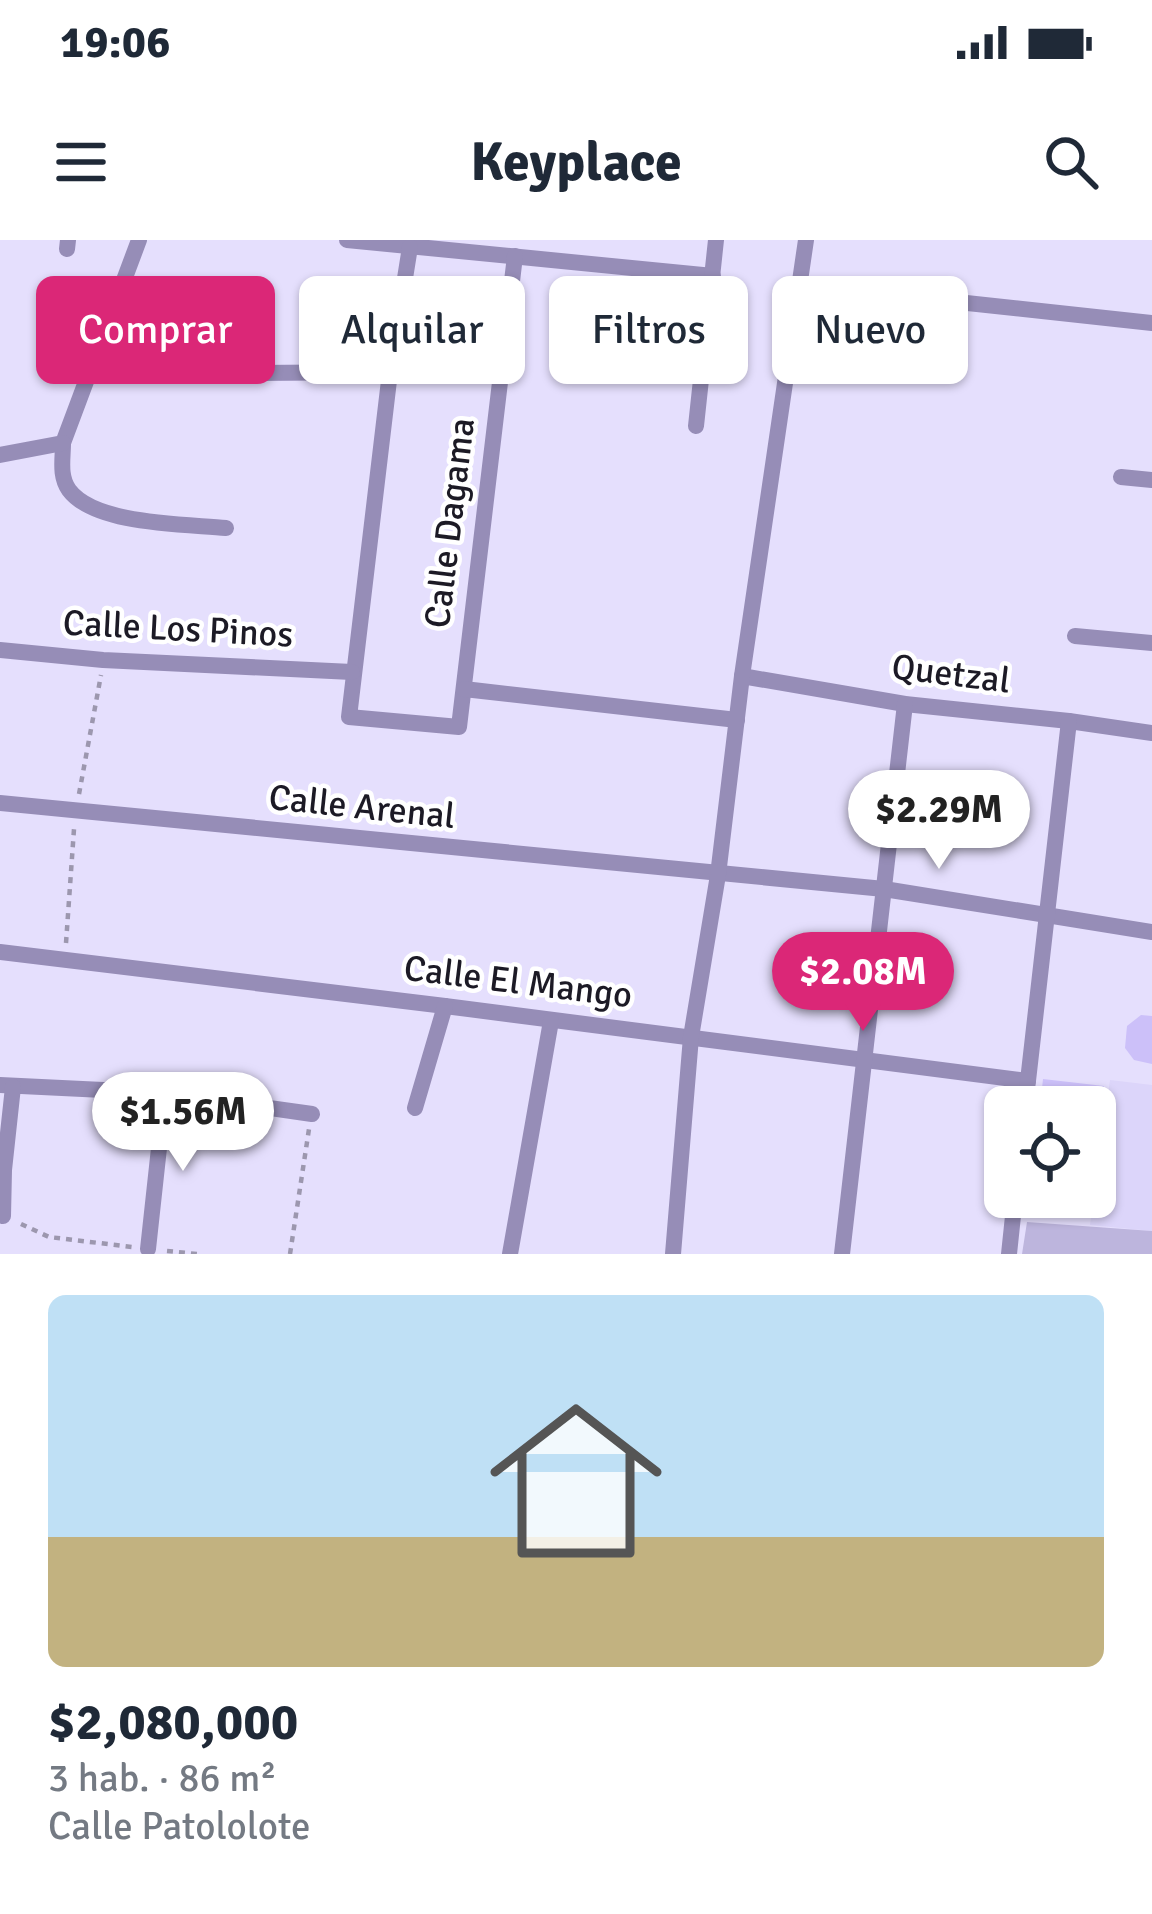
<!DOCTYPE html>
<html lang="es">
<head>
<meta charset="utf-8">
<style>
  :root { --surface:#fff; --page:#f6f6f7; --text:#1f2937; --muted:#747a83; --accent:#db2777 }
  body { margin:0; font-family:Signika,sans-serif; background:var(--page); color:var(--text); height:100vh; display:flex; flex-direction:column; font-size:45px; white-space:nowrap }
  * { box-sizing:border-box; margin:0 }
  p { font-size:39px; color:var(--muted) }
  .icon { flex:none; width:66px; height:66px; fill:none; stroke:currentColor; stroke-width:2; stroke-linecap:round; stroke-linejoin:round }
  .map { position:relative; height:1014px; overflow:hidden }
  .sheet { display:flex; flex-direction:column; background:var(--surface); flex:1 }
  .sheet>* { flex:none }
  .top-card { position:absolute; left:36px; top:36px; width:1080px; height:108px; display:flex; gap:24px }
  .fabs { position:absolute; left:984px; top:846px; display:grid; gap:24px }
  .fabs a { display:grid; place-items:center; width:132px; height:132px; border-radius:18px; background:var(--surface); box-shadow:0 3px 9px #0004; font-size:60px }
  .price { position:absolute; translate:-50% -102px; padding:0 27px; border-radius:42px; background:#fff; color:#222; font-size:39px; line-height:78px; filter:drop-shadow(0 3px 6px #0008) }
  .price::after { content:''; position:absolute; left:50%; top:72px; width:36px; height:27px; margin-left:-18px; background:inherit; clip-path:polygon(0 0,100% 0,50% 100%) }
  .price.active { background:var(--accent); color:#fff }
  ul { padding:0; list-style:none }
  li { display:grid; align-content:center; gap:24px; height:636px; padding:0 48px }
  li span { display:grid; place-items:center; height:372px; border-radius:18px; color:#555 }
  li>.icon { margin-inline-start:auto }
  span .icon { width:216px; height:216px; fill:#fffc; stroke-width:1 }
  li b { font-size:51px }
  .chip { padding:0 42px; border-radius:18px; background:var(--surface); box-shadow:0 3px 9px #0004; font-size:42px; line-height:108px }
  .chip.active { background:var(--accent); color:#fff }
  .status { display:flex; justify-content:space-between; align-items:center; height:84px; padding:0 60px; background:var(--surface); direction:ltr }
  .status svg { height:33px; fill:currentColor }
  header { display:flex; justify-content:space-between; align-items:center; height:156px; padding:0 48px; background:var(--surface); font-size:54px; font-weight:800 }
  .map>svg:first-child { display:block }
  .built { fill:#dcd5fa }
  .green { fill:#bdb5dd }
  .building { fill:#ccc0f9 }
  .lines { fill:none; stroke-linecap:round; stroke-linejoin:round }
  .path { stroke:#9c97ae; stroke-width:4.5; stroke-dasharray:6 6; stroke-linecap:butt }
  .minor { stroke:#968db7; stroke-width:16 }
  .labels { text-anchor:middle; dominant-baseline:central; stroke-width:9; stroke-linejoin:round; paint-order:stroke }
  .street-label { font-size:36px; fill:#1c1a25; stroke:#fff }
</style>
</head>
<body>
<div class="status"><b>19:06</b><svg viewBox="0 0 49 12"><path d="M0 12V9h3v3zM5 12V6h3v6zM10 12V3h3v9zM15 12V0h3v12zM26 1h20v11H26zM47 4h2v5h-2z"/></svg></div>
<header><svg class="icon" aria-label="menu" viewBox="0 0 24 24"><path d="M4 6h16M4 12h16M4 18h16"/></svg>Keyplace<svg class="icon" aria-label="search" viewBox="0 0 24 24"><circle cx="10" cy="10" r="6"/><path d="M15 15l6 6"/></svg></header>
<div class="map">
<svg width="1152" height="1014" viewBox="0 0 1152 1014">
  <rect width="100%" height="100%" fill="#e5dffd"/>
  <polygon class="built" points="1110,840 1152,845 1152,991 1090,985"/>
  <polygon class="green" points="1027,982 1152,991 1152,1014 1022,1014"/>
  <g class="building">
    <polygon points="1141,775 1152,776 1152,824 1134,820 1125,808 1127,786"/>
    <polygon points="1043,839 1104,846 1098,896 1095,896 1095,867 1040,867"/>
    <polygon points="1042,957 1091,957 1090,966 1042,960"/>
  </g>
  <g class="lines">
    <g class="path">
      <polyline points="79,554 101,435"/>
      <polyline points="66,703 74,589"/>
      <polyline points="21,984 49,997 132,1007"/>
      <polyline points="167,1011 197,1014"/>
      <polyline points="290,1014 309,889"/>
    </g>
    <g class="minor">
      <path d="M 139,0 L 63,203 C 63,219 59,236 69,250 C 95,285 185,284 226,288"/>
      <polyline points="347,0 713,36"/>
      <polyline points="410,7 390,132 349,477 459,487 515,16"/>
      <polyline points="67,9 68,0"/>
      <polyline points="800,45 1152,83"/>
      <polyline points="89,134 390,132"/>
      <polyline points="696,186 716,0"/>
      <polyline points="0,215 63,203"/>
      <polyline points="1121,237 1152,240"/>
      <polyline points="1075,396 1152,403"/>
      <polyline points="0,410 103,420 352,432"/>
      <polyline points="742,436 905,464 1069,481 1152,493"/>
      <polyline points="464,449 737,480"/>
      <polyline points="0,563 884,649 1152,692"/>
      <polyline points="0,712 445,766 1028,841"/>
      <polyline points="0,845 165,853 312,874"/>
      <polyline points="1025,867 1069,481"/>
      <polyline points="415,868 445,766"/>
      <polyline points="3,976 4,930 13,847"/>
      <polyline points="148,1009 165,853"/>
      <polyline points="510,1014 551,781"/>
      <polyline points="673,1014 691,797 718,635 742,436 806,0"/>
      <polyline points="842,1014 905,464"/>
      <polyline points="1009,1014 1015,957"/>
    </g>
  </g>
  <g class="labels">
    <g class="street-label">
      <text transform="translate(450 283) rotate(-83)">Calle Dagama</text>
      <text transform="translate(178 389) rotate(3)">Calle Los Pinos</text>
      <text transform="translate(951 434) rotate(7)">Quetzal</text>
      <text transform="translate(362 567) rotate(6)">Calle Arenal</text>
      <text transform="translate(518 742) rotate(7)">Calle El Mango</text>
    </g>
  </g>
</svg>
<div class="fabs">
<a><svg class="icon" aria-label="locate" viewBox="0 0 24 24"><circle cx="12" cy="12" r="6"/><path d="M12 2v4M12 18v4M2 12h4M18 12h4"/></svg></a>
</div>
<b class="price" style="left:939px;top:632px">$2.29M</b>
<b class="price active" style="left:863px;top:794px">$2.08M</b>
<b class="price" style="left:183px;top:934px">$1.56M</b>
<div class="top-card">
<a class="chip active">Comprar</a>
<a class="chip">Alquilar</a>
<a class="chip">Filtros</a>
<a class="chip">Nuevo</a>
</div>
</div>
<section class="sheet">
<ul>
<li><span style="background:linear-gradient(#bfe0f5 65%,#c2b280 0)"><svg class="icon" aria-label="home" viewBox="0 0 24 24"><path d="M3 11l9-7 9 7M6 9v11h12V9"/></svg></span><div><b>$2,080,000</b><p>3 hab. · 86 m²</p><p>Calle Patololote</p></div></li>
</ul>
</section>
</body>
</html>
